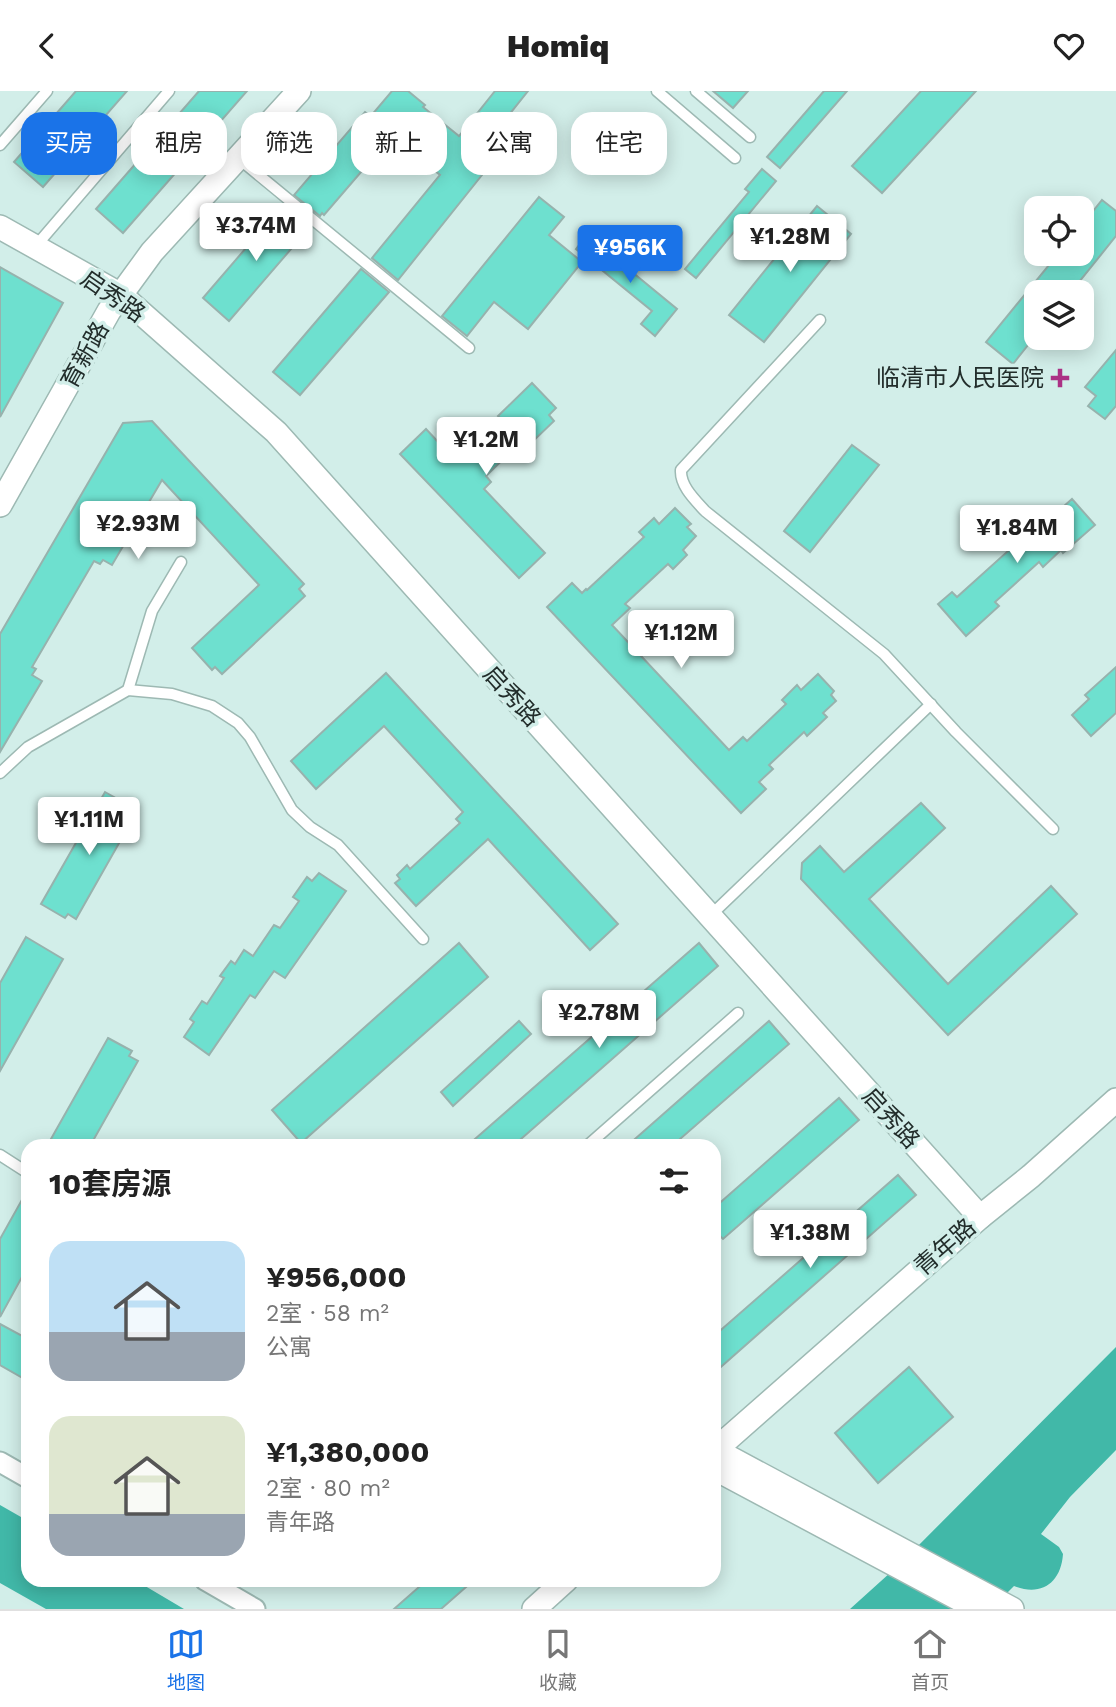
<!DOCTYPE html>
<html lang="zh">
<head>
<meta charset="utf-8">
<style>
  :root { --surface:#fff; --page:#f6f6f6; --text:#222; --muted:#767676; --line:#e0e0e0; --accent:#1a73e8 }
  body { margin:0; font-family:"Work Sans","Noto Sans SC",sans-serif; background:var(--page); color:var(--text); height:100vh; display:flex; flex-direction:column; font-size:26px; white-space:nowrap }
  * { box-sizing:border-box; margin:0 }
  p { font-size:23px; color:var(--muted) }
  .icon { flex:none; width:38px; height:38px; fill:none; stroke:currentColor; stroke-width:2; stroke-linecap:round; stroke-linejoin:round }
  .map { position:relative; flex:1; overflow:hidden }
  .sheet { position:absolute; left:21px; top:1048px; width:700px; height:448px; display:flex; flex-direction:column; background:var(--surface); border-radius:21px; box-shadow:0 4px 18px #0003 }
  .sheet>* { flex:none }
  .banner { position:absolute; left:21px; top:21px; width:700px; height:63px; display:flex; gap:14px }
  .fabs { position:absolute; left:1024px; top:105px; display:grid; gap:14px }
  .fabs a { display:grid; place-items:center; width:70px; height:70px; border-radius:14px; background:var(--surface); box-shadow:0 4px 18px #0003; font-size:35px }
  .price { position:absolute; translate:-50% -60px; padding:0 16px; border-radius:7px; background:#fff; color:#222; font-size:23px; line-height:46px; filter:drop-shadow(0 2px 4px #0008) }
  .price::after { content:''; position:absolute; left:50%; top:42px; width:21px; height:16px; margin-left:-10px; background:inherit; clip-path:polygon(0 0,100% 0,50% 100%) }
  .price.active { background:var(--accent); color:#fff }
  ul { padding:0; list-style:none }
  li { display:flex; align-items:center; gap:21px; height:175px; padding:0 28px }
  li span { display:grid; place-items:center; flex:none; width:196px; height:140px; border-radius:21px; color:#555 }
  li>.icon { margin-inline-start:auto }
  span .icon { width:84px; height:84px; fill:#fffc; stroke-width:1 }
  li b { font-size:30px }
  h2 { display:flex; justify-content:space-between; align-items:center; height:84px; padding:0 28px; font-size:30px }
  .tag { padding:0 24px; border-radius:21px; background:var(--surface); box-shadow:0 4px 18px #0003; font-size:24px; line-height:63px }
  .tag.active { background:var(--accent); color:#fff }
  header { display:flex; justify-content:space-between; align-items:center; height:91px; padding:0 28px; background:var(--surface); font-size:32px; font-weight:800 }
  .dock { display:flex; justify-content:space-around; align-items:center; height:98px; border-top:2px solid var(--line); background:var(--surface); font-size:19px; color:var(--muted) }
  .dock a { display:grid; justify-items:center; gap:4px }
  .dock .active { color:var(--accent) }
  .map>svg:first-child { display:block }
  .water { fill:#41b8a8 }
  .building { fill:#6ee0cf; stroke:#97b2ad; stroke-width:2 }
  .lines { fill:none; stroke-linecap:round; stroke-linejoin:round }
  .service-casing { stroke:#9db9b3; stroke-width:13 }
  .minor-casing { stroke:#9db9b3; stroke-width:23 }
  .tertiary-casing { stroke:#9db9b3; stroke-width:26 }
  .service { stroke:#fff; stroke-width:10 }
  .minor { stroke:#fff; stroke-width:19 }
  .tertiary { stroke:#fff; stroke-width:23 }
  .poi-dot { fill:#ab3185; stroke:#d2eee9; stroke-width:2.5 }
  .labels { text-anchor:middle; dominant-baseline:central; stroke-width:7; stroke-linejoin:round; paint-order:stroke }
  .street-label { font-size:24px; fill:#222d2b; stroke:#d2eee9 }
  .poi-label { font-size:24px; fill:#222d2b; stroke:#d2eee9; text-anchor:end }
</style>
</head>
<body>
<header><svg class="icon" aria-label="back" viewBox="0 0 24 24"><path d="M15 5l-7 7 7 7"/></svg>Homiq<svg class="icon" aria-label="heart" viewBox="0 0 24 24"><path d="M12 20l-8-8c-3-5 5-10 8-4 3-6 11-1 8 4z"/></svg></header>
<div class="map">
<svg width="1116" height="1518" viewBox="0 0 1116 1518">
  <rect width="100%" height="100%" fill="#d2eee9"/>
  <g class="water">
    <path d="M 1116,1256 L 1116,1359 L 1070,1406 L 1041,1443 L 1059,1456 L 1063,1463 C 1061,1492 1041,1506 1014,1495 L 991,1518 L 850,1518 L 901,1472 Z"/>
    <polygon points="0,1414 28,1430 28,1489 135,1489 184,1518 46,1518 0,1492"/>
  </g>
  <g class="building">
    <polygon points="76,0 127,0 43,96 14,71"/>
    <polygon points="199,0 247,0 123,142 96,118"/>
    <polygon points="392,0 408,0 425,14 423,16 459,45 495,0 528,0 501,34 514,44 398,189 372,167 440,84 392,45 324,124 322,122 320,125 294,104 365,21 371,25"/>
    <polygon points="713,0 748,0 733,17"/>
    <polygon points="824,0 847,0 780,77 767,66"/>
    <polygon points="921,0 976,0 882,102 852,75"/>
    <polygon points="762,78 776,90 696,187 685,178 749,101 745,98"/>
    <polygon points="539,106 564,126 549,144 582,171 528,238 494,211 467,245 442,225"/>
    <polygon points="1102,109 1116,120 1116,145 1071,201 1036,201 1036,244 1013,273 986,251 1058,163 1082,163 1082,134"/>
    <polygon points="283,114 310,136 229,230 203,207"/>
    <polygon points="817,115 851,143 764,251 729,224"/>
    <polygon points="587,144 677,218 655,245 641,233 652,220 576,158"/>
    <polygon points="0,176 63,212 0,326"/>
    <polygon points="361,178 389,201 300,304 273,281"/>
    <polygon points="1116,259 1116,315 1105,328 1088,315 1096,305 1085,296"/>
    <polygon points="532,292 556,317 549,324 554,330 530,353 525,347 486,385 491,391 484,398 545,462 519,487 400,363 426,338 452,366 461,357 466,363 502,329 498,325"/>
    <polygon points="152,330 304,493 299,498 305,505 222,583 215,576 212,579 192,557 259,494 162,389 112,474 103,469 100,473 94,470 32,576 36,578 32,584 42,590 0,661 0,543 123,332"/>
    <polygon points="852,354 879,374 810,461 784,440"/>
    <polygon points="1072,408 1095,434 1063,462 1061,459 1043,476 1039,471 995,511 999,515 966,545 938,513 952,501 957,506 1038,433 1035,430 1047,419 1053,425"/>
    <polygon points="675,417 691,433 687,436 696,445 683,459 687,464 673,478 668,473 625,513 630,517 612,534 729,659 743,646 747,650 786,613 782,609 797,594 801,599 818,583 834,600 831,604 836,610 823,622 827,626 807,645 804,641 769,674 773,678 759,691 766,698 741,722 547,516 572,492 582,502 586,498 587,499 644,446 639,441 654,427 659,433"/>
    <polygon points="1116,576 1116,622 1091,645 1072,624 1089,608 1085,604"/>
    <polygon points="386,582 618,833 590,859 488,748 416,815 395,792 400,788 397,784 407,774 410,778 460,732 456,728 463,721 384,635 316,698 291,670"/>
    <polygon points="105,701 128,714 126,719 135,724 76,828 68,823 65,827 41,813"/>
    <polygon points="921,712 945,737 869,808 948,893 1051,795 1077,823 948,944 801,788 802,772 820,755 844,781"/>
    <polygon points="319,782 346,800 285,887 274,880 255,907 250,904 209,964 184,946 194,931 190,928 202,910 207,913 224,887 220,885 231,870 235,873 244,859 253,865 274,834 280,837 299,810 293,806 307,786 312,790"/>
    <polygon points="26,846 63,868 0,980 0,892"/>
    <polygon points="459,852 488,886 301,1052 272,1019"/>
    <polygon points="699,852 718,875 513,1055 467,1055"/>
    <polygon points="519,930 531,943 453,1015 441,1001"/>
    <polygon points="769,930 789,953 672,1055 627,1055"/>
    <polygon points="108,947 132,960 129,965 138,970 90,1055 47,1055"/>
    <polygon points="839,1007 859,1029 723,1148 714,1139 714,1117"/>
    <polygon points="898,1084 916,1104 714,1282 714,1245"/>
    <polygon points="28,1098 28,1175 0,1226 0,1148"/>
    <polygon points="0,1233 28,1248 28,1290 0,1274"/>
    <polygon points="909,1276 953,1326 878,1392 835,1342"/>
    <polygon points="427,1489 474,1489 441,1518 394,1518"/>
  </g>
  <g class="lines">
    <g class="service-casing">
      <g id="service">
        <polyline points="657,0 735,67"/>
        <polyline points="696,0 750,46"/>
        <polyline points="0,54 47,0"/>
        <polyline points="238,67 469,257"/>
        <polyline points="35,156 169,0"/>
        <path d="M 820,229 L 681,379 C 680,395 695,409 705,420 L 884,563 L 956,641 L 1053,738"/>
        <polyline points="128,599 152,520 181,471"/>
        <polyline points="0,682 28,656 128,599 172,603 212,615 238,632 250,646 292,719 310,736 338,754 423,848"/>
        <polyline points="710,825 931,613"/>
        <polyline points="587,1055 738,922"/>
        <polyline points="0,1064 28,1082"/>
      </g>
    </g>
    <g class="minor-casing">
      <g id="minor">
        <polyline points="0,1371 28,1387"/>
        <polyline points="205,1489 255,1518"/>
      </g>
    </g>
    <g class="tertiary-casing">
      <g id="tertiary">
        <polyline points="0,136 121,204 276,341 980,1126"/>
        <polyline points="0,414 109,220 152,161 299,0"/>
        <polyline points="715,1359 1012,1518"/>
        <polyline points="714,1360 980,1126 1031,1085 1116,1009"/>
        <polyline points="714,1377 978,1518"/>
        <polyline points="534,1518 566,1489"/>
      </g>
    </g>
    <use href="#service" class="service"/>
    <use href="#minor" class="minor"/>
    <use href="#tertiary" class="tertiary"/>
  </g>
  <path class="poi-dot" d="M1056.5 276.5h7v7h7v7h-7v7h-7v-7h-7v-7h7z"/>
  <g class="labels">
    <g class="street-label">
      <text transform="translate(113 205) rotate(35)">启秀路</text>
      <text transform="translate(85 264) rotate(-61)">育新路</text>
      <text transform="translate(512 605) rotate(48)">启秀路</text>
      <text transform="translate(891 1027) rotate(48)">启秀路</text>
      <text transform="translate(945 1156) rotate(-41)">青年路</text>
    </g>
    <g class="poi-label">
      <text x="1044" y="287">临清市人民医院</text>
    </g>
  </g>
</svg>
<div class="fabs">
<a><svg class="icon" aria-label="locate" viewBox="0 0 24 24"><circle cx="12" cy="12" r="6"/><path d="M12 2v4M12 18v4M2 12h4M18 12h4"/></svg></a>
<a><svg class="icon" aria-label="layers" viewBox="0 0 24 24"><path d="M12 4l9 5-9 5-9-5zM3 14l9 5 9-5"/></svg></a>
</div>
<b class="price" style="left:256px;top:172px">¥3.74M</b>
<b class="price" style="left:790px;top:183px">¥1.28M</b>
<b class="price active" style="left:630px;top:194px">¥956K</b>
<b class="price" style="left:486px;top:386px">¥1.2M</b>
<b class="price" style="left:138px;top:470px">¥2.93M</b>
<b class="price" style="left:1017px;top:474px">¥1.84M</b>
<b class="price" style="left:681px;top:579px">¥1.12M</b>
<b class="price" style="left:89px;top:766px">¥1.11M</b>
<b class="price" style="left:599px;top:959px">¥2.78M</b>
<b class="price" style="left:810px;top:1179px">¥1.38M</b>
<div class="banner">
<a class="tag active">买房</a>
<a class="tag">租房</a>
<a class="tag">筛选</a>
<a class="tag">新上</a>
<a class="tag">公寓</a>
<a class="tag">住宅</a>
</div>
<section class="sheet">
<h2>10套房源<svg class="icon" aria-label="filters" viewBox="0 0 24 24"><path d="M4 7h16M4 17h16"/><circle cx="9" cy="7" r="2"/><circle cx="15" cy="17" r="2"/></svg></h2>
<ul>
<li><span style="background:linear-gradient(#bfe0f5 65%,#9aa5b1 0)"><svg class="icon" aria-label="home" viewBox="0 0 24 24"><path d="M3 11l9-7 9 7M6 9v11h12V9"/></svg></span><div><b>¥956,000</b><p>2室 · 58 m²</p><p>公寓</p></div></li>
<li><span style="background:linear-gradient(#dfe7d0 70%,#9aa5b1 0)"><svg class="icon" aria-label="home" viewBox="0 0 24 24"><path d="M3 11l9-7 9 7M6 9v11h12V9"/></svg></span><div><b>¥1,380,000</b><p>2室 · 80 m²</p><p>青年路</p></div></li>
</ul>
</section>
</div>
<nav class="dock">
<a class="active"><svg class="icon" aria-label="map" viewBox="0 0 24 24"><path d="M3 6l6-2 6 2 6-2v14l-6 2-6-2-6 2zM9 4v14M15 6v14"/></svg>地图</a>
<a><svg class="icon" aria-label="saved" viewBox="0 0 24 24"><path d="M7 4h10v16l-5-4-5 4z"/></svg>收藏</a>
<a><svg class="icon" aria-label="home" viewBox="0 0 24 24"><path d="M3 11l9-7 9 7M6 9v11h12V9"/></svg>首页</a>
</nav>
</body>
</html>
